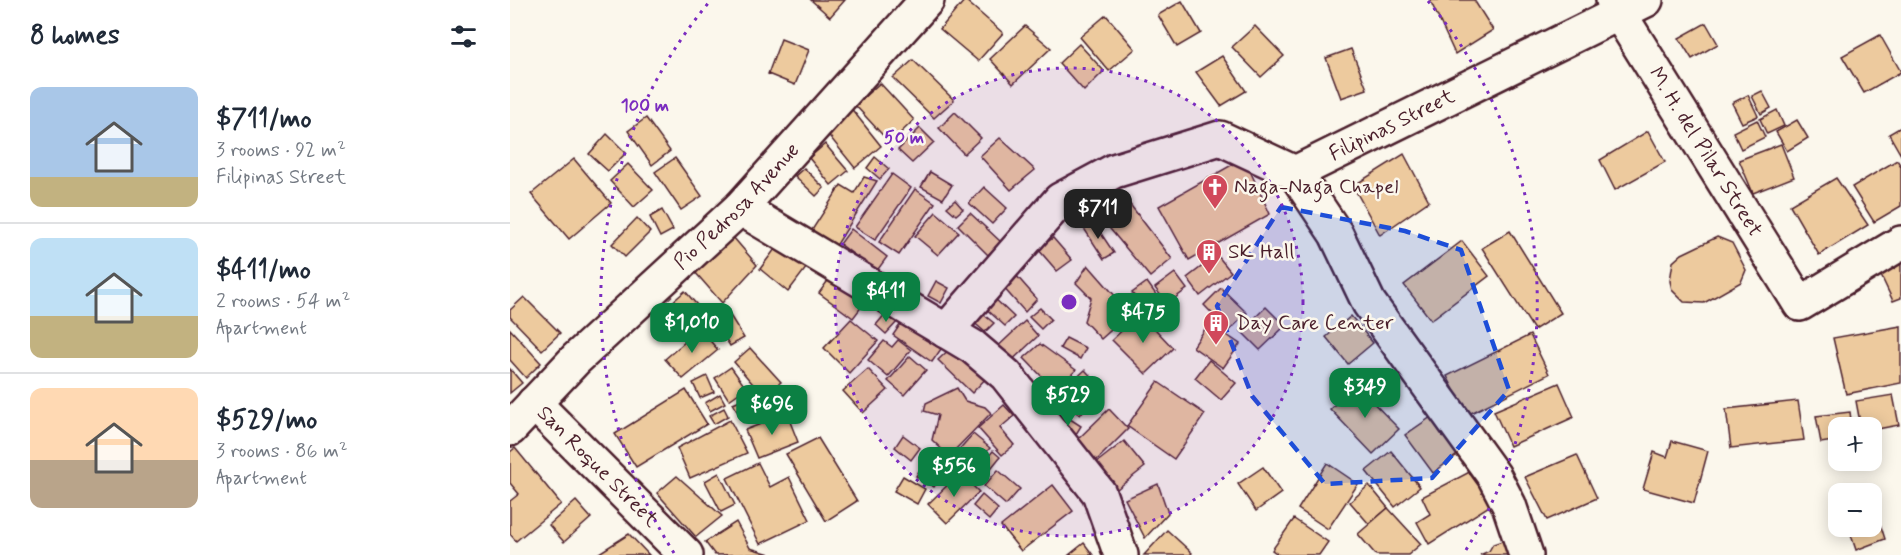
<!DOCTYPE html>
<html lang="en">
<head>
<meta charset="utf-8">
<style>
  :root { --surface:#fff; --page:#f6f6f7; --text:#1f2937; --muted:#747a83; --line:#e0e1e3; --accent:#0b8043 }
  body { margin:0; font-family:Mynerve,sans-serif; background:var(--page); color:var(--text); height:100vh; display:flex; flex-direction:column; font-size:22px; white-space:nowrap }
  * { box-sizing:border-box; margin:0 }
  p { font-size:20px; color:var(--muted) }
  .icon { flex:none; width:33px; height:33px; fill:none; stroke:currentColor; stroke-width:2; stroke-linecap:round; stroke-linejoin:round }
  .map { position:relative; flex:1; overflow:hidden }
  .panel { display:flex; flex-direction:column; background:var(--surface); width:510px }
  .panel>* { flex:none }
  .fabs { position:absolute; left:1318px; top:417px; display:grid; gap:12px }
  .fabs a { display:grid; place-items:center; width:54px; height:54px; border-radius:12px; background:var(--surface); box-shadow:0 3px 15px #0003; font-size:30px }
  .price { position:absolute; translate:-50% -51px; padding:0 14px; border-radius:12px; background:var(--accent); color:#fff; font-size:20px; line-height:39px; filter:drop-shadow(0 2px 3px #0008) }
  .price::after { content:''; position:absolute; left:50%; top:36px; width:18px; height:14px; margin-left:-9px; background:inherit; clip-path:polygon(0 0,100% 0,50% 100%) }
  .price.active { background:#222; color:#fff }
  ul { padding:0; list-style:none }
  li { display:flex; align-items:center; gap:18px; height:150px; padding:0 30px }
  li+li { border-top:2px solid var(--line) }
  li span { display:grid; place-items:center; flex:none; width:168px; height:120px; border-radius:12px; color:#555 }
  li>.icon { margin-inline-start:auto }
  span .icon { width:72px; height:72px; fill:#fffc; stroke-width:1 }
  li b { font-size:26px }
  h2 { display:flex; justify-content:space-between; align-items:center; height:72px; padding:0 30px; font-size:26px }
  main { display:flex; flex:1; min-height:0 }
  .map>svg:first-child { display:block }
  .building { fill:#edca9e; stroke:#4a1f2b; stroke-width:1.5 }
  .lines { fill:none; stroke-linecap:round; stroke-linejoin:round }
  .minor-casing { stroke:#4a1f2b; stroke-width:38 }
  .major-casing { stroke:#4a1f2b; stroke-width:38 }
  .minor { stroke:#fbf7ec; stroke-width:33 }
  .major { stroke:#fbf7ec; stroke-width:33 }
  .marked { fill:#1d4ed8; fill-opacity:0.2; stroke:#1d4ed8; stroke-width:4.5; stroke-dasharray:12 8; stroke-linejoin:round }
  .ring { fill:none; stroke:#7b2cbf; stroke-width:3; stroke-dasharray:3 6 }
  .labels { text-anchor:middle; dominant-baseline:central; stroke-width:5; stroke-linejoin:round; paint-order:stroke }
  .street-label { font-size:21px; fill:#4a1f2b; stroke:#fbf7ec }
  .poi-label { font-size:21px; fill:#4a1f2b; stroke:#fbf7ec; text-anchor:start }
  .centre { fill:#7b2cbf; stroke:#fbf7ec; stroke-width:3 }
  .ring-label { font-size:18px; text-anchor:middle; font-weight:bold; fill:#7b2cbf; stroke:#fbf7ec; stroke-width:5; stroke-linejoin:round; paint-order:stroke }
</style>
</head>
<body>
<main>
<section class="panel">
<h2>8 homes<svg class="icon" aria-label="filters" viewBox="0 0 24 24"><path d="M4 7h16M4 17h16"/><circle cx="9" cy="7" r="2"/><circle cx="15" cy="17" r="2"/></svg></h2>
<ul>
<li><span style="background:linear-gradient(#a9c7e8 75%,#c2b280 0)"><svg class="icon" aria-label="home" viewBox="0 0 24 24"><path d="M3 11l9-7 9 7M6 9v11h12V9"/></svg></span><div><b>$711/mo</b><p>3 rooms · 92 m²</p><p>Filipinas Street</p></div></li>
<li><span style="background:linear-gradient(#bfe0f5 65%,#c2b280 0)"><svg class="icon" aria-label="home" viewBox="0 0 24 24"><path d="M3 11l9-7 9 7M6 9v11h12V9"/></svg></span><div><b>$411/mo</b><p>2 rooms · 54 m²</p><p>Apartment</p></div></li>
<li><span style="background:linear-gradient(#ffd9b3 60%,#b9a48a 0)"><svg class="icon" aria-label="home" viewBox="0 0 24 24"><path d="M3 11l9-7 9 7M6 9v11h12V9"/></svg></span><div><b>$529/mo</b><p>3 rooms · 86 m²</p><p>Apartment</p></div></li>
</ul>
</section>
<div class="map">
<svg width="1391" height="555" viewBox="0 0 1391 555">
  <rect width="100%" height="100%" fill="#fbf7ec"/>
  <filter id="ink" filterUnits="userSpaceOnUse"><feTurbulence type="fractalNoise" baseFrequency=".0167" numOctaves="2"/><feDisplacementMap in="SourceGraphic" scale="12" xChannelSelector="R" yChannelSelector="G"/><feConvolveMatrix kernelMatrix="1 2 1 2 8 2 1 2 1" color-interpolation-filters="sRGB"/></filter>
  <g filter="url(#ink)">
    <g class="building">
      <polygon points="301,0 335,0 320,17"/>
      <polygon points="455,0 493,33 468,61 430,29"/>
      <polygon points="920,0 964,0 983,30 945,54"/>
      <polygon points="672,1 691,33 667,47 648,15"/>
      <polygon points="596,15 625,49 599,71 570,37"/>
      <polygon points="1196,23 1208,44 1182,59 1169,38"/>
      <polygon points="515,26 541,48 503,84 480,59"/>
      <polygon points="745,26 774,56 751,77 722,47"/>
      <polygon points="1370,35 1391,72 1354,93 1332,56"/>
      <polygon points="271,39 299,50 285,85 258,74"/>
      <polygon points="569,44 594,71 574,91 549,63"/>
      <polygon points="841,49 857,89 831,98 816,58"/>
      <polygon points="712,56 736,91 711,106 686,72"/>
      <polygon points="403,60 444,100 424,118 383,78"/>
      <polygon points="370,83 404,120 380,143 345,105"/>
      <polygon points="1252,91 1261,108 1251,114 1242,96"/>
      <polygon points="1238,95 1248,116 1232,123 1222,103"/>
      <polygon points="340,107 371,146 345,168 312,127"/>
      <polygon points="1267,110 1274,126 1257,134 1250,119"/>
      <polygon points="445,112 471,138 454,154 429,128"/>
      <polygon points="136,118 160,151 142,165 118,131"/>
      <polygon points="1247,120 1255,137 1231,149 1223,132"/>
      <polygon points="1287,120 1298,138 1277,151 1266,132"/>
      <polygon points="1391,127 1391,155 1379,134"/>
      <polygon points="410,128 424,142 402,163 388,150"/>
      <polygon points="1138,131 1155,162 1105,190 1090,160"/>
      <polygon points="97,134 116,153 98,171 79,154"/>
      <polygon points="490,138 525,170 501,190 470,156"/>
      <polygon points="315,144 338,171 321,185 299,158"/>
      <polygon points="1271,144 1284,177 1243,193 1229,160"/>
      <polygon points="894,154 919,201 870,235 843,186"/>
      <polygon points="365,157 379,169 370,179 357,168"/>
      <polygon points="165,158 192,196 171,210 145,172"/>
      <polygon points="734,158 760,214 679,260 649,206"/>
      <polygon points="64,159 101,203 59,239 21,194"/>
      <polygon points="1387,160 1391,166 1391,206 1364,222 1342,187"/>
      <polygon points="118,164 143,190 124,207 100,181"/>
      <polygon points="294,168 314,188 306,196 285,176"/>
      <polygon points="420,172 442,185 433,199 411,187"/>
      <polygon points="382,174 401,188 365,240 345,227"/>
      <polygon points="354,177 367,181 326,246 302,230 331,185 344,193"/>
      <polygon points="1326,178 1358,225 1309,255 1280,205"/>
      <polygon points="605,185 662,259 640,277 581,206"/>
      <polygon points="474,187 497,208 482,224 459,203"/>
      <polygon points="405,189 425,203 389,255 369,242"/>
      <polygon points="445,200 453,209 446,215 437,207"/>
      <polygon points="152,210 163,230 150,237 140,217"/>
      <polygon points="426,212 449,232 428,255 405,236"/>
      <polygon points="460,213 491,242 478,255 448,225"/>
      <polygon points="127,218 140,232 115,257 102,244"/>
      <polygon points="582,220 604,253 594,259 573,227"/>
      <polygon points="341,229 377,257 366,272 330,244"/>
      <polygon points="217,230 247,265 212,303 178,264"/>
      <polygon points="1000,231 1051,313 1024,330 972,248"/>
      <polygon points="1207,237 1222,243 1236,270 1231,282 1194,303 1174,302 1162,290 1160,281 1163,262 1172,254"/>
      <polygon points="543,238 562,260 547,271 528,249"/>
      <polygon points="271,241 300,263 278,292 250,269"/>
      <polygon points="952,241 979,276 921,320 894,285"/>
      <polygon points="1391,254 1391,298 1383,301 1366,265"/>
      <polygon points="707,255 721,272 690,296 677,278"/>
      <polygon points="578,265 614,306 609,323 591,339 574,321 581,298 566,283"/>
      <polygon points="324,272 359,297 343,318 309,293"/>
      <polygon points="665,273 677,289 657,304 645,288"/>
      <polygon points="505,274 527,299 515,312 492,286"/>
      <polygon points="426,281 439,288 431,303 418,296"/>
      <polygon points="637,282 652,303 638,314 622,293"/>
      <polygon points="711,288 737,313 719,331 694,305"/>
      <polygon points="175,291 192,311 169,329 152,311"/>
      <polygon points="481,295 504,317 495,326 472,305"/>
      <polygon points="14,297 50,333 32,350 0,317 0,310"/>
      <polygon points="756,307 775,326 750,350 731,331"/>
      <polygon points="530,308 541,319 531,329 519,317"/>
      <polygon points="216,309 234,338 220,346 202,317"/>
      <polygon points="469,311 484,323 475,332 461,320"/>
      <polygon points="399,312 438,339 422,362 383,335"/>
      <polygon points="376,313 387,322 376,334 366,325"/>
      <polygon points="630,313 663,348 636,374 602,340"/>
      <polygon points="841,316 863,343 838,364 816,337"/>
      <polygon points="341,319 368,341 339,373 314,348"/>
      <polygon points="515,321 528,336 496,366 482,352"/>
      <polygon points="699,323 730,344 713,368 683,347"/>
      <polygon points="1391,326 1391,383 1336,394 1323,338"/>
      <polygon points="0,329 31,363 16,378 0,360"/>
      <polygon points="190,329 208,350 173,379 155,359"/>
      <polygon points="1020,335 1039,374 957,415 937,376"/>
      <polygon points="556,338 576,348 570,359 550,348"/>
      <polygon points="388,340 401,350 378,377 358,360 374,341 382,347"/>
      <polygon points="446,343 479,375 462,393 428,360"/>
      <polygon points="530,344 566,370 553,383 539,384 514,358"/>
      <polygon points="240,348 271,382 254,397 224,362"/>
      <polygon points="400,356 416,370 394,395 378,381"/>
      <polygon points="699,360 726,383 711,400 685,378"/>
      <polygon points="221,367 236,388 219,400 205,378"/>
      <polygon points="0,369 12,383 0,393"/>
      <polygon points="358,369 378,390 353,413 333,391"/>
      <polygon points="575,370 593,389 579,403 560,384"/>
      <polygon points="197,376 204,392 190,398 183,383"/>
      <polygon points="648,382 695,414 664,459 617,426"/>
      <polygon points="1049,383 1064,417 1000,446 984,411"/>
      <polygon points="846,385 889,429 863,454 820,409"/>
      <polygon points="447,388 455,401 475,407 481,413 439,456 422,440 428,415 414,411 416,403"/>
      <polygon points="547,389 575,409 570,415 542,395"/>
      <polygon points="176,390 197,424 126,467 105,434"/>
      <polygon points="247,393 256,411 233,422 223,403"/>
      <polygon points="210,394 215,403 200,411 195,403"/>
      <polygon points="1383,395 1389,425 1362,430 1362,428 1351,428 1346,401"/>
      <polygon points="1288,401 1294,440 1221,448 1216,409"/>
      <polygon points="494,405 504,416 490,428 504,445 492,455 468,428"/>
      <polygon points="214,408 218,416 204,424 199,416"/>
      <polygon points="599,409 618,429 586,461 566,441"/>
      <polygon points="1340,412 1342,428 1329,428 1329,440 1311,443 1306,416"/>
      <polygon points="277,414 288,442 247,458 235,430"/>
      <polygon points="554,415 571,426 563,439 546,428"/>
      <polygon points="924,415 951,452 923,473 895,435"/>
      <polygon points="220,420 237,453 180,478 167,448"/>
      <polygon points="463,434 480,448 462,469 445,454"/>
      <polygon points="393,435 410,448 401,460 385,447"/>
      <polygon points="308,438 347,501 316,521 276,454"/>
      <polygon points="614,441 635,467 607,489 586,463"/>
      <polygon points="1162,441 1198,451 1184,503 1133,489 1144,452 1157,457"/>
      <polygon points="5,448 51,504 6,541 0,534 0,501 9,494 0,483 0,452"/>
      <polygon points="483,451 490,457 470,482 462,475"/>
      <polygon points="881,451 910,487 885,507 856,471"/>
      <polygon points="1067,455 1087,498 1037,520 1015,477"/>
      <polygon points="418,456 436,467 424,487 406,476"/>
      <polygon points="248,463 260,487 279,477 300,520 250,544 217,478"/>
      <polygon points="817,463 848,484 818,529 788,509"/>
      <polygon points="753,467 771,493 746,511 728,484"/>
      <polygon points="969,467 992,498 919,544 907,522 920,514 912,497"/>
      <polygon points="488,470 510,489 496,505 474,486"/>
      <polygon points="209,473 225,505 211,512 195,481"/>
      <polygon points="450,473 469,492 437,523 418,504"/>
      <polygon points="167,476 212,516 186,537 147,493"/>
      <polygon points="393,476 415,489 407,504 384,491"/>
      <polygon points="648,484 658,513 635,538 615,499"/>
      <polygon points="543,485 563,511 511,551 491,526"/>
      <polygon points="859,485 878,508 859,524 840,502"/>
      <polygon points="472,495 488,509 479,520 463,506"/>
      <polygon points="1362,498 1375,539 1346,550 1338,526 1362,526"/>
      <polygon points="66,501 81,518 54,542 39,525"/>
      <polygon points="878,508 911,544 898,555 866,555 848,534"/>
      <polygon points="784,519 818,542 809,555 769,555 762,550"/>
      <polygon points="226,522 240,548 260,554 205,555 195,542"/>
      <polygon points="657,530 682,553 680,555 634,555"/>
      <polygon points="119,534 139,555 86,555"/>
      <polygon points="995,540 1001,555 970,555 979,551 983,544"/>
      <polygon points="574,543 583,555 559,555"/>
    </g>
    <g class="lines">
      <g class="minor-casing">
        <g id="minor">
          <path id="s1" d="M 1103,0 L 1109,13 L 1290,304 L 1391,243"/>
          <polyline points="785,173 826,234 859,303 984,476 999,505 1016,555"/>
          <path id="s2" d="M 785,173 L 1136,0"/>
          <polyline points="230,208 463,347 496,375 589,493 611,555"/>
          <polyline points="436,331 550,200 604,171 710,138 785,173"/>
          <path id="s3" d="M 24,403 L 176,555"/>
        </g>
      </g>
      <g class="major-casing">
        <g id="major">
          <path id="s4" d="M 0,429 L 66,359 L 230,208 L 417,0"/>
        </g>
      </g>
      <use href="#minor" class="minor"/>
      <use href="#major" class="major"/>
    </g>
  </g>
  <path class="marked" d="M 771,207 L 895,231 L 951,250 L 999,390 L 922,478 L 815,484 L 742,396 L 707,306 Z"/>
  <circle cx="559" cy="302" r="234" fill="#7b2cbf" fill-opacity=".12"/>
  <g class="ring">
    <circle cx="559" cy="302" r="234"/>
    <path d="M164 553A468 468 0 0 1 200 1M918 1A468 468 0 0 1 954 553"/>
  </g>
  <defs>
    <g id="church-pin" transform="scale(1.35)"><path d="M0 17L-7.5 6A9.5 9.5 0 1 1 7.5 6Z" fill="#d1495b" stroke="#fbf7ec"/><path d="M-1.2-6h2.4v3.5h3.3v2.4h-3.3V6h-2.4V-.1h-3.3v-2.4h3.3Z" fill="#fff"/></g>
    <g id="building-pin" transform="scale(1.35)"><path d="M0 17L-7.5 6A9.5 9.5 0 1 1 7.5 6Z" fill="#d1495b" stroke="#fbf7ec"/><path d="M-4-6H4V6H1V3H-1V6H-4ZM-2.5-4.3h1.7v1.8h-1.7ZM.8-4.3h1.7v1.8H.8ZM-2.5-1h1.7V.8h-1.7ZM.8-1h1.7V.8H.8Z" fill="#fff"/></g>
  </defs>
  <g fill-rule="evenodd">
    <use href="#church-pin" x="705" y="187"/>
    <use href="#building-pin" x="699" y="252"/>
    <use href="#building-pin" x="706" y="323"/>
  </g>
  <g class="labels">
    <g class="street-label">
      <text stroke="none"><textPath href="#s2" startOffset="108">Filipinas Street</textPath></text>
      <text stroke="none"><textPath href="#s1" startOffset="178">M. H. del Pilar Street</textPath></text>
      <text stroke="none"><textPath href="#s4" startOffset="318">Pio Pedrosa Avenue</textPath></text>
      <text stroke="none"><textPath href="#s3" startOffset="90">San Roque Street</textPath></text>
    </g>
    <g class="poi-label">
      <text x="724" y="187">Naga-Naga Chapel</text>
      <text x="718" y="252">SK Hall</text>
      <text x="726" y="323">Day Care Center</text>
    </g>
  </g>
  <circle cx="559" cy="302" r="9" class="centre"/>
  <g class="ring-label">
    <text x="135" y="111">100 m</text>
    <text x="394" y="143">50 m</text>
  </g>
</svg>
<div class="fabs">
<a>+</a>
<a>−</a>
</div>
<b class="price active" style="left:588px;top:240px">$711</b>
<b class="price" style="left:376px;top:323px">$411</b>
<b class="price" style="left:633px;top:344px">$475</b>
<b class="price" style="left:182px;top:354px">$1,010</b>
<b class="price" style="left:855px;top:419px">$349</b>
<b class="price" style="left:558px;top:427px">$529</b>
<b class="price" style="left:262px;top:436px">$696</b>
<b class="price" style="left:444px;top:498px">$556</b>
</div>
</main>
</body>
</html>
